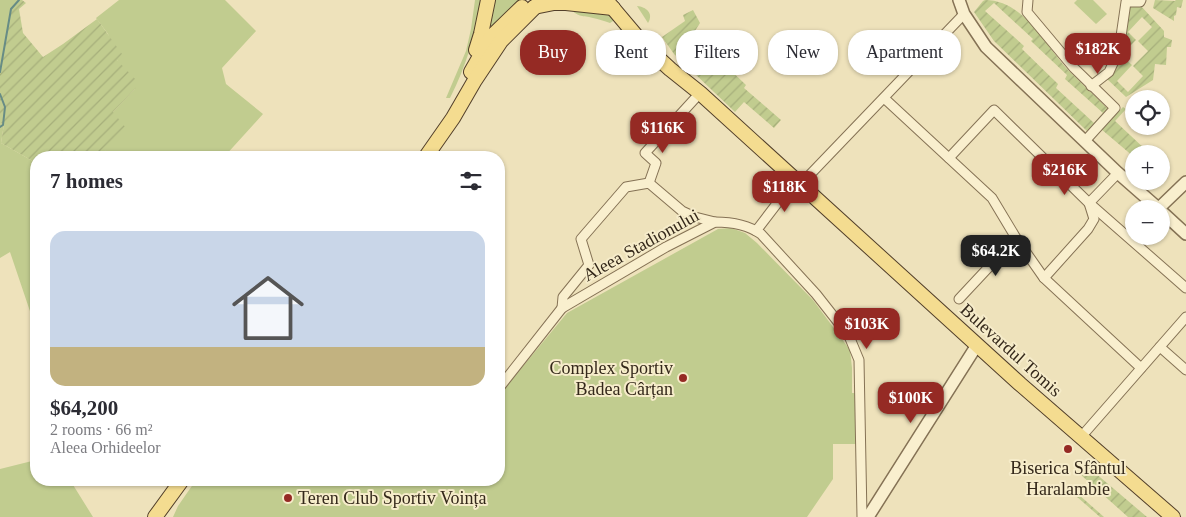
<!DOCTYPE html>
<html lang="en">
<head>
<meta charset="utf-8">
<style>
  :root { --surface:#fff; --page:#f7f7f7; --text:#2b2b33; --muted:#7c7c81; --accent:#952a24 }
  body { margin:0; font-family:"Times New Roman",serif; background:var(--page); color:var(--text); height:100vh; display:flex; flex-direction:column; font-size:19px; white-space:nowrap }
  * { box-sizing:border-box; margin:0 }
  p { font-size:16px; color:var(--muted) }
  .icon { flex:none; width:28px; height:28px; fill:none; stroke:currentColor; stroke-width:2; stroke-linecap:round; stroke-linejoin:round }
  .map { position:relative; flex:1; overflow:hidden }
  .sheet { position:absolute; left:30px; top:151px; width:475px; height:335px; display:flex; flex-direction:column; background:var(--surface); border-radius:20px; box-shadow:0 1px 4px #0004 }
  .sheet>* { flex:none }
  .top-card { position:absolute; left:520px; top:30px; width:475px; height:45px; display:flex; gap:10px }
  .controls { position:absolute; left:1125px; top:90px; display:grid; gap:10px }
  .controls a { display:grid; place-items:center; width:45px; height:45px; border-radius:50%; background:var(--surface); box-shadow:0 1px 4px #0004; font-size:25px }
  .price { position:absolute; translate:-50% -42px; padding:0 11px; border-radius:10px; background:var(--accent); color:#fff; font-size:16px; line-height:32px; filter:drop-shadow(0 1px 2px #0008) }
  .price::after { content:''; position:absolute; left:50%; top:30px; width:15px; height:11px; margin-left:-8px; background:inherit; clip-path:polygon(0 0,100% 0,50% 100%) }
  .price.active { background:#222; color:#fff }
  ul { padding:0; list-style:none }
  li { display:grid; align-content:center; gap:10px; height:265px; padding:0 20px }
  li span { display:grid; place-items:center; height:155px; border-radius:15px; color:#555 }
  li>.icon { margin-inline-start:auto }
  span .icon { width:90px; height:90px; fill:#fffc; stroke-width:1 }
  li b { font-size:21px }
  h2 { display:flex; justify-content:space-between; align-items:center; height:60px; padding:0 20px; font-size:21px }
  .chip { padding:0 18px; border-radius:20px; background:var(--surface); box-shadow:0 1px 4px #0004; font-size:18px; line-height:45px }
  .chip.active { background:var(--accent); color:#fff }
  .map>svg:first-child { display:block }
  .green { fill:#c1cc8f }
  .garden { fill:url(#garden-furrows); fill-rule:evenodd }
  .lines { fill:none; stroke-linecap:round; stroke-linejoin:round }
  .stream { stroke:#678c85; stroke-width:2 }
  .minor-casing { stroke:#857255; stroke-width:11 }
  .tertiary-casing { stroke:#857255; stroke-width:14 }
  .primary-casing { stroke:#523f2a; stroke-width:16 }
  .minor { stroke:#f9efce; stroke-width:9 }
  .tertiary { stroke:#f9efce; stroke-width:11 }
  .primary { stroke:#f4dc90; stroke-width:14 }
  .poi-dot { fill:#952a24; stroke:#f6ecca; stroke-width:2 }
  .labels { text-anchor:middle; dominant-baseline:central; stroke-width:4; stroke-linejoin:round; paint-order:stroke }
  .street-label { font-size:18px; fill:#34281a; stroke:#f6ecca }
  .poi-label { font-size:18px; fill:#34281a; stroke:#f6ecca; text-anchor:end }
</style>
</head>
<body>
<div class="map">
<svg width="1186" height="517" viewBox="0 0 1186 517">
  <defs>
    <pattern id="garden-furrows" width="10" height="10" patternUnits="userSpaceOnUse" patternTransform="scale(1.25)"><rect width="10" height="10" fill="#c1cc8f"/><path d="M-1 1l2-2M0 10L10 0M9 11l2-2" fill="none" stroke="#a6af7b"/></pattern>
  </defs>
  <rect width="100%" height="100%" fill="#eee2bb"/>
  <g class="green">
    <polygon points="0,0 19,0 11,9 0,72"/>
    <polygon points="119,0 225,0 256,31 222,68 226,84 263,114 224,157 107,157 105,151 113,112 135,89 117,60 108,34 96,18"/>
    <path d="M 475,0 L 483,0 C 475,34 466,67 450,98 L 446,98 L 466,51 L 471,29 Z"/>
    <polygon points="494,0 520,0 492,27 489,25"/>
    <polygon points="1077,0 1093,0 1107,14 1096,24 1074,3"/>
    <path d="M 637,6 C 646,7 654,13 648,23 Z"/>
    <path d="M 570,9 L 611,14 L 614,18 L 613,21 L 610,23 C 604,21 599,19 593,18 C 582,15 580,18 570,9 Z"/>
    <polygon points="621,28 630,40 624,42 618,38 617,34"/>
    <polygon points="655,113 667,124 652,141 640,131"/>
    <polygon points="0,123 4,124 1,143 36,163 36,329 10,252 0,258"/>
    <polygon points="731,228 745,233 757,243 813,300 850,350 852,368 852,393 856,393 857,444 833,444 833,479 807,517 173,517 178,506 196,480 499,480 499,395 567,313 718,229"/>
    <polygon points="36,460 36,480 70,480 93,517 0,517 0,469"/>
  </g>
  <g class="garden">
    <polygon points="19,0 22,0 26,3 19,9 23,33 43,57 63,44 97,19 122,54 117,60 138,82 135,89 113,112 126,128 105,151 107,157 36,158 36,163 1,143 4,124 0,123 0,72 11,9"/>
    <path d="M 985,0 C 1024,0 1045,45 1068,70 C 1082,84 1096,97 1110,111 L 1089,133 L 994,41 L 974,12 L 983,1 ZM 994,3 L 1033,39 L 1031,41 L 1067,75 L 1065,79 L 1103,113 L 1094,123 L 1056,88 L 1058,84 L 1022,49 L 1024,46 L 985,11 Z"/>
    <polygon points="1155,0 1175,1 1176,0 1183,0 1181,8 1177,7 1176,15 1174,16 1174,21 1153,8"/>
    <path d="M 1128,5 L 1141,6 L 1164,31 L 1164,37 L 1172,40 L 1171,47 L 1167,47 L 1166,65 L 1155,64 L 1153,80 L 1126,97 L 1106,78 L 1112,72 ZM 1142,17 L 1152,27 L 1138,41 L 1148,51 L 1133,66 L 1143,76 L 1128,92 L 1117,81 L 1132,65 L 1121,55 L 1136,40 L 1128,32 Z"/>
    <polygon points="693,10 700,23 693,34 746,85 744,88 781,120 774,128 744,102 735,112 674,54 662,37 685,21 683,15"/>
    <polygon points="1123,107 1126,109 1115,121 1146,150 1150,146 1159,154 1134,154 1134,157 1101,129"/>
    <polygon points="1091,462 1094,465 1094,472 1147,517 1128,517 1081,475"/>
    <polygon points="1070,487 1104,517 1100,517 1068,489"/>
  </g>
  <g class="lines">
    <g class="stream">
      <polyline points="0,72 11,9 19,0"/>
      <polyline points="0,94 5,107 3,125 0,127"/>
    </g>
    <g class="minor-casing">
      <g id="minor">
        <polyline points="1028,0 1027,12 1074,68 1115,108 1085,141"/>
        <polyline points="1091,86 1109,72 1119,50 1126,2 1140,2 1141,0"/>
        <polyline points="884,98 992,198 1016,238 1044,278 1141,368"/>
        <polyline points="949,158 994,110 1089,203 1186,288"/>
        <polyline points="649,183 656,163 645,153 700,93"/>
        <polyline points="800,185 964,14"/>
        <polyline points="756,231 795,180"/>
        <polyline points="1044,278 1088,229 1094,219 1089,203 1118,173"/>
        <polyline points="959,299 1016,238"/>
        <polyline points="562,308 563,297 589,265 581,239 626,187 649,183 682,211 695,217 715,222"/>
        <polyline points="1160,347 1186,370"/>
        <path d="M 499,388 L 562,308 L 666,247 L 715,222 C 731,222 748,225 761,234 L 816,294 L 849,336 L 859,360 L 862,517"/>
        <polyline points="1081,437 1186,317"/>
      </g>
    </g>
    <g class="tertiary-casing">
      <g id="tertiary">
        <polyline points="959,0 964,14 986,47 1118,173 1159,209"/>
        <polyline points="1159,208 1186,182"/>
        <polyline points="1161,211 1186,234"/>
        <polyline points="868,517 977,345"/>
      </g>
    </g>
    <g class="primary-casing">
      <g id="primary">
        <polyline points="606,0 644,45 670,69 700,93 1020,384 1173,517"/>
        <polyline points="534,7 554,3 566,3 613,8"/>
        <polyline points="476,50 481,34 488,0"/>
        <polyline points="471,72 491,37 522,7"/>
        <polyline points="425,158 453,118 475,80 501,41 542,0"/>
        <polyline points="155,517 182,480"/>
      </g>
    </g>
    <use href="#minor" class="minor"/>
    <use href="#tertiary" class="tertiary"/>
    <use href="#primary" class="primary"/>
  </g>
  <g class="poi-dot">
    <circle cx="683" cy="378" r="5"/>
    <circle cx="1068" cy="449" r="5"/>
    <circle cx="288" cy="498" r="5"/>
  </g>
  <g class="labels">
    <g class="street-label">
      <text transform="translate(641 245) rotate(-29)">Aleea Stadionului</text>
      <text transform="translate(1011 350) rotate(42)">Bulevardul Tomis</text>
    </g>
    <g class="poi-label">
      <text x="673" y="368">Complex Sportiv<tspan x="673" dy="21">Badea Cârțan</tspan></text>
      <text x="1068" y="468" text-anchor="middle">Biserica Sfântul<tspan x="1068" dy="21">Haralambie</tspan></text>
      <text x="298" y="498" text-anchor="start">Teren Club Sportiv Voința</text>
    </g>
  </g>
</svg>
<div class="controls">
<a><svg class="icon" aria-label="locate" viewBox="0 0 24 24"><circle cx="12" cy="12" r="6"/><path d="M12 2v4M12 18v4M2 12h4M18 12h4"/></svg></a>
<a>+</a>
<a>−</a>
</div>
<b class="price" style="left:1098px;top:75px">$182K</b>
<b class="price" style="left:663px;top:154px">$116K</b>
<b class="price" style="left:1065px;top:196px">$216K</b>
<b class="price" style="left:785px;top:213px">$118K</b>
<b class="price active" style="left:996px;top:277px">$64.2K</b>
<b class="price" style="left:867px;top:350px">$103K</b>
<b class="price" style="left:911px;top:424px">$100K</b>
<div class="top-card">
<a class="chip active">Buy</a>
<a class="chip">Rent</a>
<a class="chip">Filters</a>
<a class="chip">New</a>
<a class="chip">Apartment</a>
</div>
<section class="sheet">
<h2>7 homes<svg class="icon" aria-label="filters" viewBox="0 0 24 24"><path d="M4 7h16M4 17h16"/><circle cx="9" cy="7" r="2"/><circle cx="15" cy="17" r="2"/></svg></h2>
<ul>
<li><span style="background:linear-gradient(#c9d6e8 75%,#c2b280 0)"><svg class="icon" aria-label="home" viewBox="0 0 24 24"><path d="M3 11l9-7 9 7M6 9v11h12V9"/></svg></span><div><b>$64,200</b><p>2 rooms · 66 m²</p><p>Aleea Orhideelor</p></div></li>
</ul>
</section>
</div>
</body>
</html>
